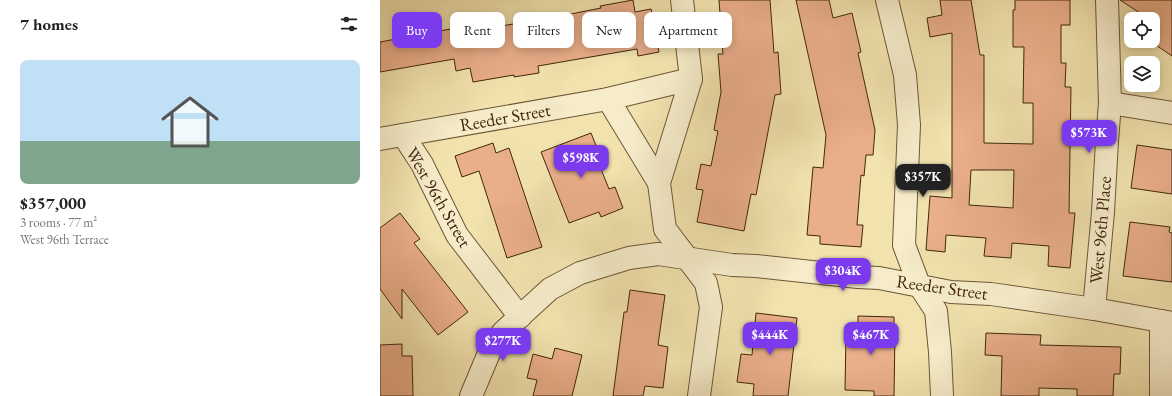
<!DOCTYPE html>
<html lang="en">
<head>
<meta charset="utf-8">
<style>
  :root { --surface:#fff; --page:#f6f6f6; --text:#222; --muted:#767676; --line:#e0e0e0; --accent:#7c3aed }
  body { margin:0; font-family:"EB Garamond",serif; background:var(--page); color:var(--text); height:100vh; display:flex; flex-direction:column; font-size:15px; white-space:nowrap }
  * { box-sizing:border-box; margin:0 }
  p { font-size:13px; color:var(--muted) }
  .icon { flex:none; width:22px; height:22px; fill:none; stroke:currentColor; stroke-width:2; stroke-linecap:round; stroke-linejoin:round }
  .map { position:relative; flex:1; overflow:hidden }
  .drawer { display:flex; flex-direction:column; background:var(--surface); width:380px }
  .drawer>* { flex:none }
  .guide { position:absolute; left:12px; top:12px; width:380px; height:36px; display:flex; gap:8px }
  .buttons { position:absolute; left:744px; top:12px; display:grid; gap:8px }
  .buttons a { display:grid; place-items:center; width:36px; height:36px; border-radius:8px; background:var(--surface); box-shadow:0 2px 10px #0003; font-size:20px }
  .price { position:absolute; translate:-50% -34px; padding:0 9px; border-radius:8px; background:var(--accent); color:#fff; font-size:13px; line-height:26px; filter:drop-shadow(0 1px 2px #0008) }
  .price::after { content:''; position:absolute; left:50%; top:24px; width:12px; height:9px; margin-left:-6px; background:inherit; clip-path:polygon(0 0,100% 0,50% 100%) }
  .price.selected { background:#222; color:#fff }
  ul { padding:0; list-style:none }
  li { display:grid; align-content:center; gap:8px; height:212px; padding:0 20px }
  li+li { border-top:1px solid var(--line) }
  li span { display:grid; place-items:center; height:124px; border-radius:8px; color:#555 }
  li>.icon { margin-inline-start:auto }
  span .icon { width:72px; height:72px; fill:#fffc; stroke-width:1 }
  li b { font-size:17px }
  h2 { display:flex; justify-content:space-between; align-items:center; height:48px; padding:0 20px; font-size:17px }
  .pill { padding:0 14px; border-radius:8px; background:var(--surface); box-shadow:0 2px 10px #0003; font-size:14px; line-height:36px }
  .pill.selected { background:var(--accent); color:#fff }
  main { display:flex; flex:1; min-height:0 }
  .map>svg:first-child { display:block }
  .building { fill:#e9ae8a; stroke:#42270d; fill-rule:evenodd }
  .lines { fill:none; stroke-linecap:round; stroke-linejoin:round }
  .minor-casing { stroke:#6e5635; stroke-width:24 }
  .minor { stroke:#f6ecca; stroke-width:22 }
  .labels { text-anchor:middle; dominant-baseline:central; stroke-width:3; stroke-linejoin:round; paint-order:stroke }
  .street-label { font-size:18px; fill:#42270d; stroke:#f6ecca }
</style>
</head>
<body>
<main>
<section class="drawer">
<h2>7 homes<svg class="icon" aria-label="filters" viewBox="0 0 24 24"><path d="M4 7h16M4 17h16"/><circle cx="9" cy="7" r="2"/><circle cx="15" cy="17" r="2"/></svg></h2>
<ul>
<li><span style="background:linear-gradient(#bfe0f5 65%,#7fa58c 0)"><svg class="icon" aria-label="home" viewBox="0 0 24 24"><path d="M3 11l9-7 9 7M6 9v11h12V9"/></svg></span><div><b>$357,000</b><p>3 rooms · 77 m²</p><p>West 96th Terrace</p></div></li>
</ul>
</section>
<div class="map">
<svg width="792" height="396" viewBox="0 0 792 396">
  <rect width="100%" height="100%" fill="#f1e2ae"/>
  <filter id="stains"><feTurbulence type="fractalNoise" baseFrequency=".005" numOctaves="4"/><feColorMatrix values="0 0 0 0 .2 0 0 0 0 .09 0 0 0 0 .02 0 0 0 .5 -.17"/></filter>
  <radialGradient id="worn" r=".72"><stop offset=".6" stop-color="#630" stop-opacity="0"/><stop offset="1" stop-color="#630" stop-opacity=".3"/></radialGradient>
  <g class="building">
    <polygon points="253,0 255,12 271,9 279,52 258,56 257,49 158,66 159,73 134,77 134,75 93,82 90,68 76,71 74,59 0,72 0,42 103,23 104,29 191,14 221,8 220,6"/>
    <polygon points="339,0 390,0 394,53 398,52 401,94 395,95 376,195 371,194 364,231 317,222 323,190 316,189 321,164 331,166 338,131 334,130 341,92 338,54 343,54"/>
    <polygon points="416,0 449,0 453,18 472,13 481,52 478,53 495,130 493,155 486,155 484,176 481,175 477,225 483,225 481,247 440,244 440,236 427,235 433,167 443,168 446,135"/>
    <path d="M 560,0 L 591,0 L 600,55 L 604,55 L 604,143 L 653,144 L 653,103 L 643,103 L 644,47 L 633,47 L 633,10 L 635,10 L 635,0 L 690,0 L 690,25 L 681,25 L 681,63 L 686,63 L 685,87 L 691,87 L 689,213 L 695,213 L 690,268 L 668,266 L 669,246 L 632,243 L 631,258 L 604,256 L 606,238 L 566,235 L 565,252 L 546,250 L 550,196 L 572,198 L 572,33 L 550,37 L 547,18 L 562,15 ZM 591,170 L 634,170 L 633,208 L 589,205 Z"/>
    <polygon points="740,0 792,0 792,56 770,41 773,41 773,19 760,19 763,15"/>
    <polygon points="211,133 219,153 215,154 229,189 235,187 243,208 221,217 219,212 189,223 161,152"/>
    <polygon points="113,143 116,153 129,148 162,247 127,258 99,171 82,177 75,156"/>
    <polygon points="757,145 792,150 792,194 751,188"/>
    <polygon points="20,213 40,239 34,243 88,312 58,335 22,289 22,319 0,289 0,228"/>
    <polygon points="750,222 790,227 789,232 792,233 792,282 743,276"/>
    <polygon points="250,290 285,295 278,345 288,347 283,388 265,386 263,396 233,396 244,312 247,312"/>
    <polygon points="376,313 417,318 408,396 373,396 374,384 357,382 361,354 372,355"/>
    <polygon points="478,316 514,317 514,332 515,332 514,396 494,396 494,391 465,390 466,332 478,333"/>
    <polygon points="606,333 661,335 660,345 741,347 740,374 734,374 733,396 697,396 697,389 659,388 659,396 621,396 622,356 605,355"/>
    <polygon points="22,344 22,356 32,356 33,396 0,396 0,345"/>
    <polygon points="175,348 202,355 192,396 153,396 157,380 147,378 153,354 172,359"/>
  </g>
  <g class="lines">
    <g class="minor-casing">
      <g id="minor">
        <polyline points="302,0 311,79"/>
        <polyline points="507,0 525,75 529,125 524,245 539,285 556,311 560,352 562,396"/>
        <polyline points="228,99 279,183"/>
        <polyline points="730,103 792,113"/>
        <polyline points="23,135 42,164 77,235 140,317"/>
        <polyline points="0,139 228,99 311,79 279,183 285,229 326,283 331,307 319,396"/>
        <polyline points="714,309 723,212 727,141 730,103 727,0"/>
        <polyline points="91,396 109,353 123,332 170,289 200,273 249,258 278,254 352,265 376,266 478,277 499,278 571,292 611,294 714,309 792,323"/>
        <polyline points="781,396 781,321"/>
      </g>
    </g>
    <use href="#minor" class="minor"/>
  </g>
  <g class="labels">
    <g class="street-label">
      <text transform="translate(125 117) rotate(-10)">Reeder Street</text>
      <text transform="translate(59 197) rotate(60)">West 96th Street</text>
      <text transform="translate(720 230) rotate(-85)">West 96th Place</text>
      <text transform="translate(562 287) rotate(8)">Reeder Street</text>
    </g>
  </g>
  <rect width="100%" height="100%" filter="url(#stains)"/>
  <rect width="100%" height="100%" fill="url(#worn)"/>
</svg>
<div class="buttons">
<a><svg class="icon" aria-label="locate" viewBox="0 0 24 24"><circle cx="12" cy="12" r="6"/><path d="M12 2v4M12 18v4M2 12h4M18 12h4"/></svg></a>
<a><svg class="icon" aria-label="layers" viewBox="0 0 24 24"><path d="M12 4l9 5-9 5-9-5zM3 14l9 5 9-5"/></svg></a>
</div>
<b class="price" style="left:709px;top:154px">$573K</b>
<b class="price" style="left:201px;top:179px">$598K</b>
<b class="price selected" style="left:543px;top:198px">$357K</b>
<b class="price" style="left:463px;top:292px">$304K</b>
<b class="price" style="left:390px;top:356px">$444K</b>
<b class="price" style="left:491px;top:356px">$467K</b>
<b class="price" style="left:123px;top:362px">$277K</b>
<div class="guide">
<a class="pill selected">Buy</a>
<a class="pill">Rent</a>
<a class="pill">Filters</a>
<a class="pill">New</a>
<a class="pill">Apartment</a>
</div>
</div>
</main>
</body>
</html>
